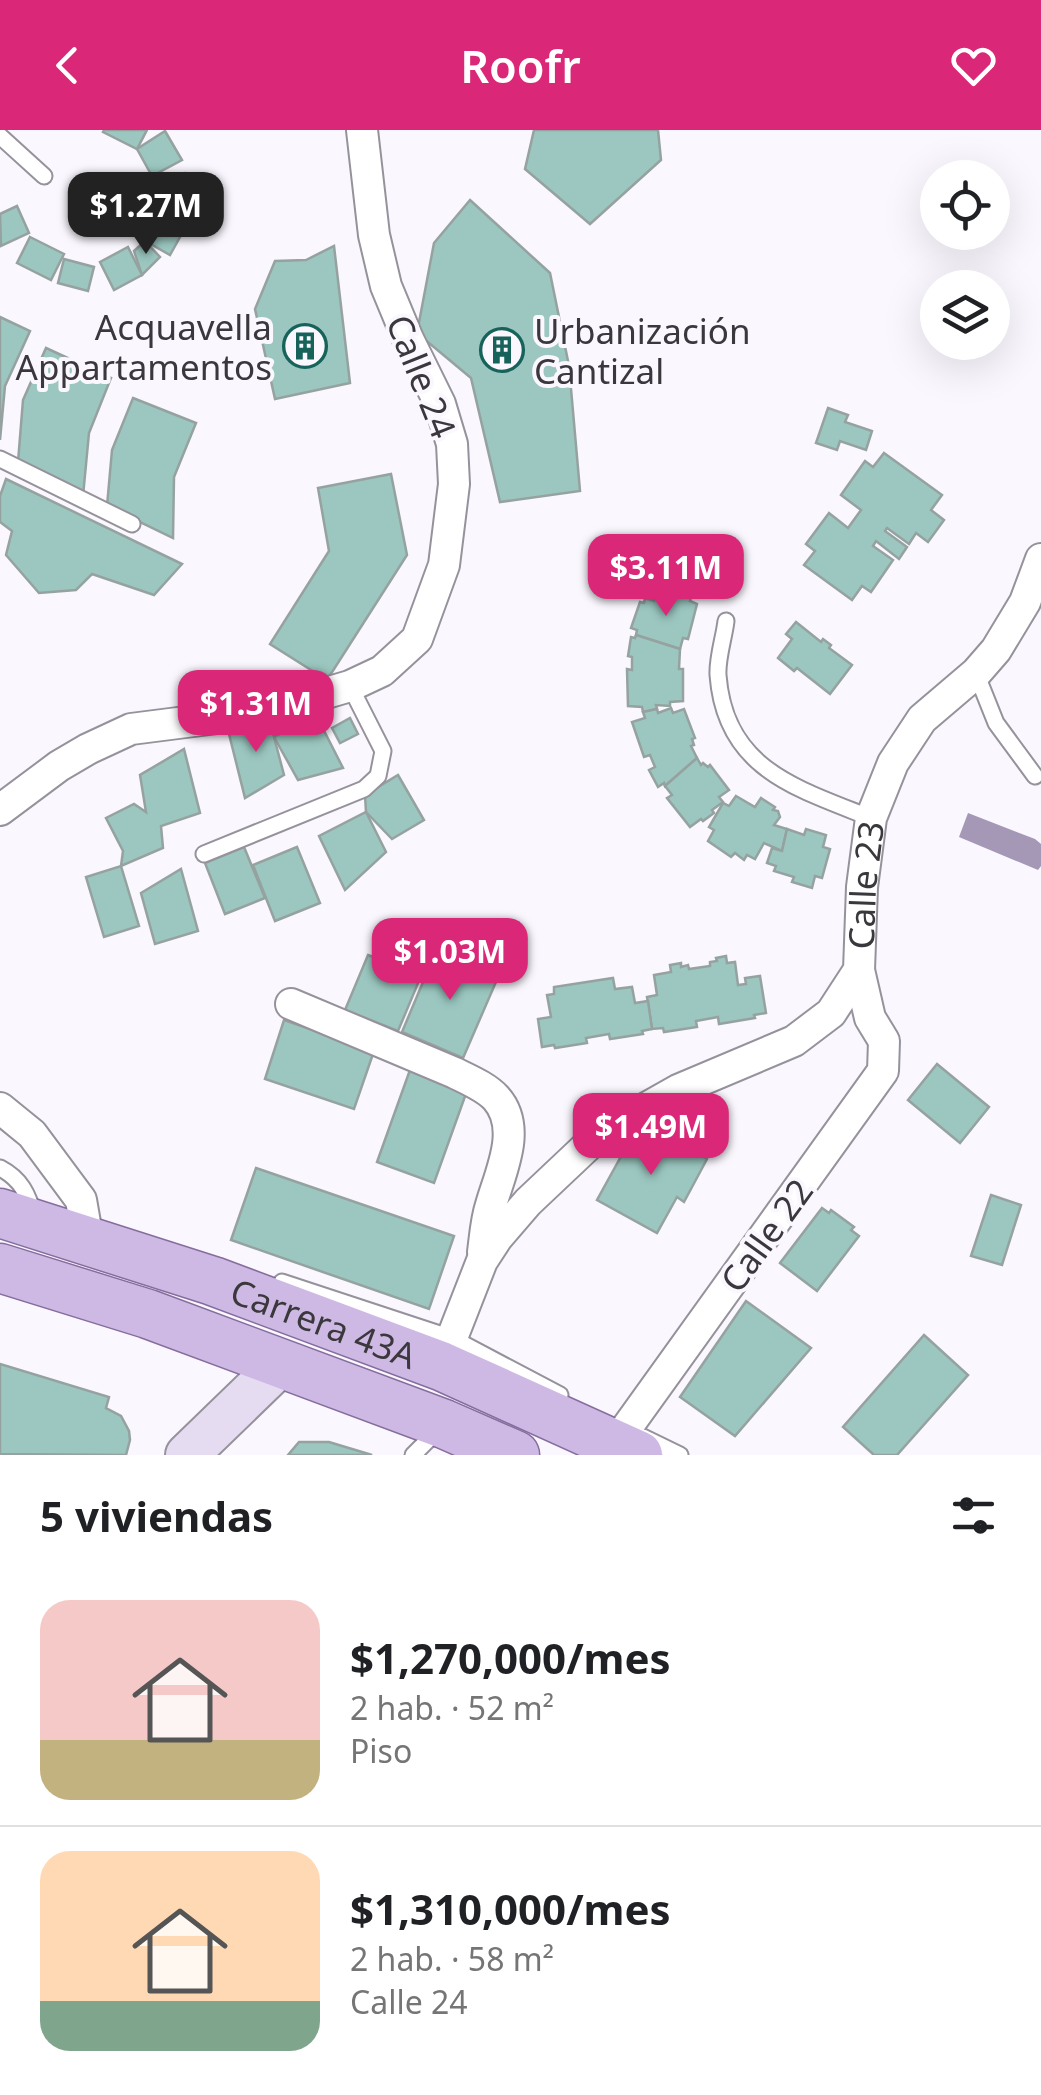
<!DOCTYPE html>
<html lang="es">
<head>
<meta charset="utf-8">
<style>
  :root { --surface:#fff; --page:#f6f6f6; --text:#202124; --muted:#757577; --line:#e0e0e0; --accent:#db2777 }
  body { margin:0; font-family:"Noto Sans",sans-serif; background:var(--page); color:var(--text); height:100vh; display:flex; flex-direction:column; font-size:38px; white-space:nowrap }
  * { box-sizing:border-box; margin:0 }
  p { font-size:32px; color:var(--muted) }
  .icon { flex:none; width:55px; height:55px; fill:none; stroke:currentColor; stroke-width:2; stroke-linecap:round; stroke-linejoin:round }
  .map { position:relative; height:1325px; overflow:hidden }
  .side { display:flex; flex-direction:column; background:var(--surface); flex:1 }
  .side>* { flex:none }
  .controls { position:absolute; left:920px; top:30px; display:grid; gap:20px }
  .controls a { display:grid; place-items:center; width:90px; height:90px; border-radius:50%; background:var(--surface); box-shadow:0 10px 40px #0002; font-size:50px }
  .price { position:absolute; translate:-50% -85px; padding:0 22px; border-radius:20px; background:var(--accent); color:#fff; font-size:32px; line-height:65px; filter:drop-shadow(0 2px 5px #0008) }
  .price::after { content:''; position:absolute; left:50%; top:60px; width:30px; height:22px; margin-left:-15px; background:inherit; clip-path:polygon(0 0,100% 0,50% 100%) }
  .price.on { background:#222; color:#fff }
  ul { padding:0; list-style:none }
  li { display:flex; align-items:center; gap:30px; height:250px; padding:0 40px }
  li+li { border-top:2px solid var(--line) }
  li span { display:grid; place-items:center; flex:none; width:280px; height:200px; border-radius:30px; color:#555 }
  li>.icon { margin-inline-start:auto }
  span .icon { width:120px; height:120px; fill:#fffc; stroke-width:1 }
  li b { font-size:42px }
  h2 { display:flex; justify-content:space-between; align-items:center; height:120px; padding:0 40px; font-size:42px }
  header { display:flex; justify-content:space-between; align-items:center; height:130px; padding:0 40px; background:var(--accent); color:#fff; font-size:45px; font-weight:600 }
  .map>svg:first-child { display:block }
  .water { fill:#a597b6 }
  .building { fill:#9bc7c0; stroke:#95a2a0; stroke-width:2.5 }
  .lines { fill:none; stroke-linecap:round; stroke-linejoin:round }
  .lane-casing { stroke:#96929c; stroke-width:19 }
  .street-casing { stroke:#96929c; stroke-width:34 }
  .secondary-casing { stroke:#96929c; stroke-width:46 }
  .primary-casing { stroke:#856d9e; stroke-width:51 }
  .lane { stroke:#fff; stroke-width:15 }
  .street { stroke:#fff; stroke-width:30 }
  .secondary { stroke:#e6dcf2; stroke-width:42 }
  .primary { stroke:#ceb9e5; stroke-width:48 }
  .labels { text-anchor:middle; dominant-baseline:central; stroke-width:8; stroke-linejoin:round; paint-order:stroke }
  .poi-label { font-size:35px; fill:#3a383c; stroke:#faf7fe; text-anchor:end }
  .street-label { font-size:35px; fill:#3a383c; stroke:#faf7fe }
</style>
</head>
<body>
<header><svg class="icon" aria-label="back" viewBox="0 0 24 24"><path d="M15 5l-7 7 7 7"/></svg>Roofr<svg class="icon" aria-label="heart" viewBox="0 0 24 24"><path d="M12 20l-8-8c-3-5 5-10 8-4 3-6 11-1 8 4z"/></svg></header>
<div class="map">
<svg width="1041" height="1325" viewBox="0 0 1041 1325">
  <rect width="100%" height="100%" fill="#faf7fe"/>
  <polygon class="water" points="968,683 1035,709 1041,714 1041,736 1038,740 959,707"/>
  <g class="building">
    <polygon points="104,0 147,0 137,19 103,2"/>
    <polygon points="534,0 658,0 661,30 590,94 525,39"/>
    <polygon points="165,1 182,30 152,46 137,19"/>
    <polygon points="185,43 187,74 172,77 154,76 152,46"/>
    <polygon points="470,70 550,143 569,236 580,361 500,372 471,248 417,203 434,113"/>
    <polygon points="17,76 29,103 1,116 0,84"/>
    <polygon points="156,81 185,98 170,125 140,108"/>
    <polygon points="30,107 64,124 51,150 17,133"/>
    <polygon points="145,111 160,127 142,145 134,121"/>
    <polygon points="334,116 350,253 275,269 255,179 275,131 306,130"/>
    <polygon points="128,117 142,145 114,160 100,132"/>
    <polygon points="64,129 94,137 88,161 58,153"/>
    <polygon points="0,187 30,201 5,256 0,310"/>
    <polygon points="46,218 111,248 89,303 83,366 18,332 23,270"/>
    <polygon points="133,268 196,293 174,347 173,408 107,376 112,320"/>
    <polygon points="828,278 848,285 845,292 872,301 866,320 840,311 837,320 816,313"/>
    <polygon points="884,323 942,365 931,380 944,390 928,412 916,403 909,414 887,398 885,401 907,417 899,429 876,411 873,416 893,430 871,462 862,456 852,470 804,435 815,421 806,414 829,383 848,398 861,380 841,365 865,331 873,337"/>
    <polygon points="391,344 407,425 327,550 270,514 329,421 318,358"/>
    <polygon points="6,349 182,434 154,465 92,444 76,460 39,463 6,425 12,401 0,392 0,366"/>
    <polygon points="665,462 692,464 690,471 697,474 688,509 683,508 680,519 636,505 637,500 631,498 640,472 644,473 645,468 654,471 656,464 664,467"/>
    <polygon points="796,492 821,512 823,509 831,515 829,518 852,535 830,564 797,538 794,541 778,528 792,509 786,504"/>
    <polygon points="636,505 680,519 679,539 683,539 683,571 670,572 670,576 656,575 657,579 643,582 642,577 628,576 627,539 632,540 632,527 628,526 631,507 635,508"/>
    <polygon points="671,578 673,583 684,579 695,608 692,609 694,615 691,616 697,628 665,656 664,653 658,657 649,640 655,637 650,625 644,627 632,592 645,588 643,582 657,579 658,583"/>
    <polygon points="316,585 343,638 298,650 274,607"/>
    <polygon points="269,588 284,645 245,668 227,596"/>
    <polygon points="350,588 358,604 340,613 332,598"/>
    <polygon points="184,619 200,683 161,696 163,718 121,736 123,721 106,688 134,674 146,682 140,645"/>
    <polygon points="697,628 701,635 703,633 708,637 710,635 729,660 719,667 723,672 712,680 714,683 703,691 701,689 690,697 667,668 672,665 665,656"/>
    <polygon points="398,645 424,690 392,709 366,682 365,665"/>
    <polygon points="736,666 755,677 761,668 775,677 773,680 778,681 780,687 774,695 787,699 782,721 764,713 755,729 747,725 744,730 735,723 731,727 708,711 714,700 709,697 723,673 729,676"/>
    <polygon points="366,682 386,722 345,760 319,706"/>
    <polygon points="787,699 804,705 806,699 826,705 823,717 830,719 822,748 815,746 812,758 792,752 794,747 774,741 776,736 767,733 772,718 782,721"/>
    <polygon points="244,717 265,768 225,784 205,733"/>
    <polygon points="297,717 320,773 275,791 253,735"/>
    <polygon points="121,736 139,796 104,807 86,747"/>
    <polygon points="181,739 198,801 155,814 141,763"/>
    <polygon points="437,819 499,845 463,928 402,902"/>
    <polygon points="368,825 421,846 398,901 345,880"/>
    <polygon points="726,826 727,833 735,832 738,855 746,854 745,848 760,846 766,883 754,885 755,888 719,894 718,887 696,891 697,897 664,902 663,898 652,899 647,867 657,865 654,845 671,842 670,835 681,833 681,837 688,835 689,839 710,836 710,832 717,831 716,828"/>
    <polygon points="613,848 615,859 632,857 635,873 648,871 652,899 642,901 643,904 610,909 609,904 586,908 587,913 555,918 554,915 542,917 538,889 551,887 547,865 554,864 554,857"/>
    <polygon points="284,890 374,921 354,979 265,949"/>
    <polygon points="937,934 989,977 960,1013 908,970"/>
    <polygon points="411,937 468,958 434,1053 377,1032"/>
    <polygon points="640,992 707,1029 684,1072 677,1067 657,1103 597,1070"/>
    <polygon points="256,1038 454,1106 429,1179 231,1110"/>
    <polygon points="991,1065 1021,1075 1002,1135 971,1126"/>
    <polygon points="822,1078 829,1083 831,1080 854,1097 851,1100 859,1106 817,1161 780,1133"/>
    <polygon points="746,1171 811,1218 735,1306 680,1267"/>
    <polygon points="924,1205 968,1245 897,1325 874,1325 843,1297"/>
    <polygon points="0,1234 109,1267 106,1278 121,1286 129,1301 130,1310 126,1325 0,1324"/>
    <polygon points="299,1312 329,1312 372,1325 288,1325"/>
  </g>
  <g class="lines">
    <g class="lane-casing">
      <g id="lane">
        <polyline points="0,6 44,46"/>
        <polyline points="0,329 132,394"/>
        <path d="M 726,491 C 724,508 717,528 718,545 C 725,639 796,658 871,688"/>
        <polyline points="976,543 996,593 1035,646"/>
        <polyline points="204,724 364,659 378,646 383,621 350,556"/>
        <path d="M 0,1038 C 21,1049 28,1064 34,1086"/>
        <polyline points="282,1152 452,1208 560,1265"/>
        <polyline points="643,1307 680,1325"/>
        <polyline points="413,1325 438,1300"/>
      </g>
    </g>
    <g class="street-casing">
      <g id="street">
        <polyline points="0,680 59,636 88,619 131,599 225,587 299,571 350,556 382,541 417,509 444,435 454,354 452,314 440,274 408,209 386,156 374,105 362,0"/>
        <path d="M 291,874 L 455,943 C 469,950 486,957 496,968 C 523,998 500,1043 491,1075 C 486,1090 485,1107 483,1122"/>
        <polyline points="0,978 32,1004 81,1070 85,1093 82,1110"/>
        <path id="s1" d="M 441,1236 L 482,1131 L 497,1108 L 528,1072 L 600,1004 L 678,960 L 794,911 L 831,883 L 859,840 L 862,757 L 871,688 L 893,633 L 922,589 L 976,543 L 996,520 L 1025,472 L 1041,429"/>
        <polyline points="615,1314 883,941 884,911 870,888 859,840"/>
      </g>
    </g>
    <g class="secondary-casing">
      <polyline id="secondary" points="187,1325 281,1234"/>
    </g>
    <g class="primary-casing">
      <g id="primary">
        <path id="s2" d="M 0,1083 L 213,1151 L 441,1236 L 638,1325"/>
        <polyline points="0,1138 148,1184 444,1294 515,1325"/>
      </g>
    </g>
    <use href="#lane" class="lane"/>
    <use href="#street" class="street"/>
    <use href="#secondary" class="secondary"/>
    <use href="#primary" class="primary"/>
  </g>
  <defs>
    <g id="building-ring" transform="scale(2.25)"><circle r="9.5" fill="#faf7fe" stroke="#17625a" stroke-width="1.5"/><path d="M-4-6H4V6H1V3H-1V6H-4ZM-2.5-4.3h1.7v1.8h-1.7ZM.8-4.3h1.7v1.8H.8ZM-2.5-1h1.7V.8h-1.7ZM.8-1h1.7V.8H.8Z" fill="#17625a"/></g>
  </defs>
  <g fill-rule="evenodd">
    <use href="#building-ring" x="305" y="216"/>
    <use href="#building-ring" x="502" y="220"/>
  </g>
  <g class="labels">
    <g class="poi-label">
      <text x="272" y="196">Acquavella<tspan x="272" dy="40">Appartamentos</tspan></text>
      <text x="534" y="200" text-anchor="start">Urbanización<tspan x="534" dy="40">Cantizal</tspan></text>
    </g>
    <g class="street-label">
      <text transform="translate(422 246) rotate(68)">Calle 24</text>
      <text stroke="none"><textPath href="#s1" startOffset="685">Calle 23</textPath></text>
      <text transform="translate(766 1105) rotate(-54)">Calle 22</text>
      <text stroke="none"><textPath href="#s2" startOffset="342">Carrera 43A</textPath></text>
    </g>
  </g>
</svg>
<div class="controls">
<a><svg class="icon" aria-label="locate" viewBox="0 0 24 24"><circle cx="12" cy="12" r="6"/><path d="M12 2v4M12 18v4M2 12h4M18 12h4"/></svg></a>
<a><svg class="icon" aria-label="layers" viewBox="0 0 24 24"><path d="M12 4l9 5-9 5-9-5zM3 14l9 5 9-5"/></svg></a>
</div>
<b class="price on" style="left:146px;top:127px">$1.27M</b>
<b class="price" style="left:666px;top:489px">$3.11M</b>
<b class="price" style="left:256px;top:625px">$1.31M</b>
<b class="price" style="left:450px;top:873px">$1.03M</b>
<b class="price" style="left:651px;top:1048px">$1.49M</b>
</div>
<section class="side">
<h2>5 viviendas<svg class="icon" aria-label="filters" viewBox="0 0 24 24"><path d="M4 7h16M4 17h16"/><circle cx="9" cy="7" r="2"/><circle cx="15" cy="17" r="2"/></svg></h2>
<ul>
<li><span style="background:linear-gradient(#f6c9c9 70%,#c2b280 0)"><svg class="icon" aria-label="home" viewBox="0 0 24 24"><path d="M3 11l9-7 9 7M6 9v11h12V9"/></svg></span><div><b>$1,270,000/mes</b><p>2 hab. · 52 m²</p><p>Piso</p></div></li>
<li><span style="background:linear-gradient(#ffd9b3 75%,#7fa58c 0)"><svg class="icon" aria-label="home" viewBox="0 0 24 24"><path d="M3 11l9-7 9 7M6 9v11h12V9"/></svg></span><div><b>$1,310,000/mes</b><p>2 hab. · 58 m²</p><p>Calle 24</p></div></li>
</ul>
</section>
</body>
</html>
